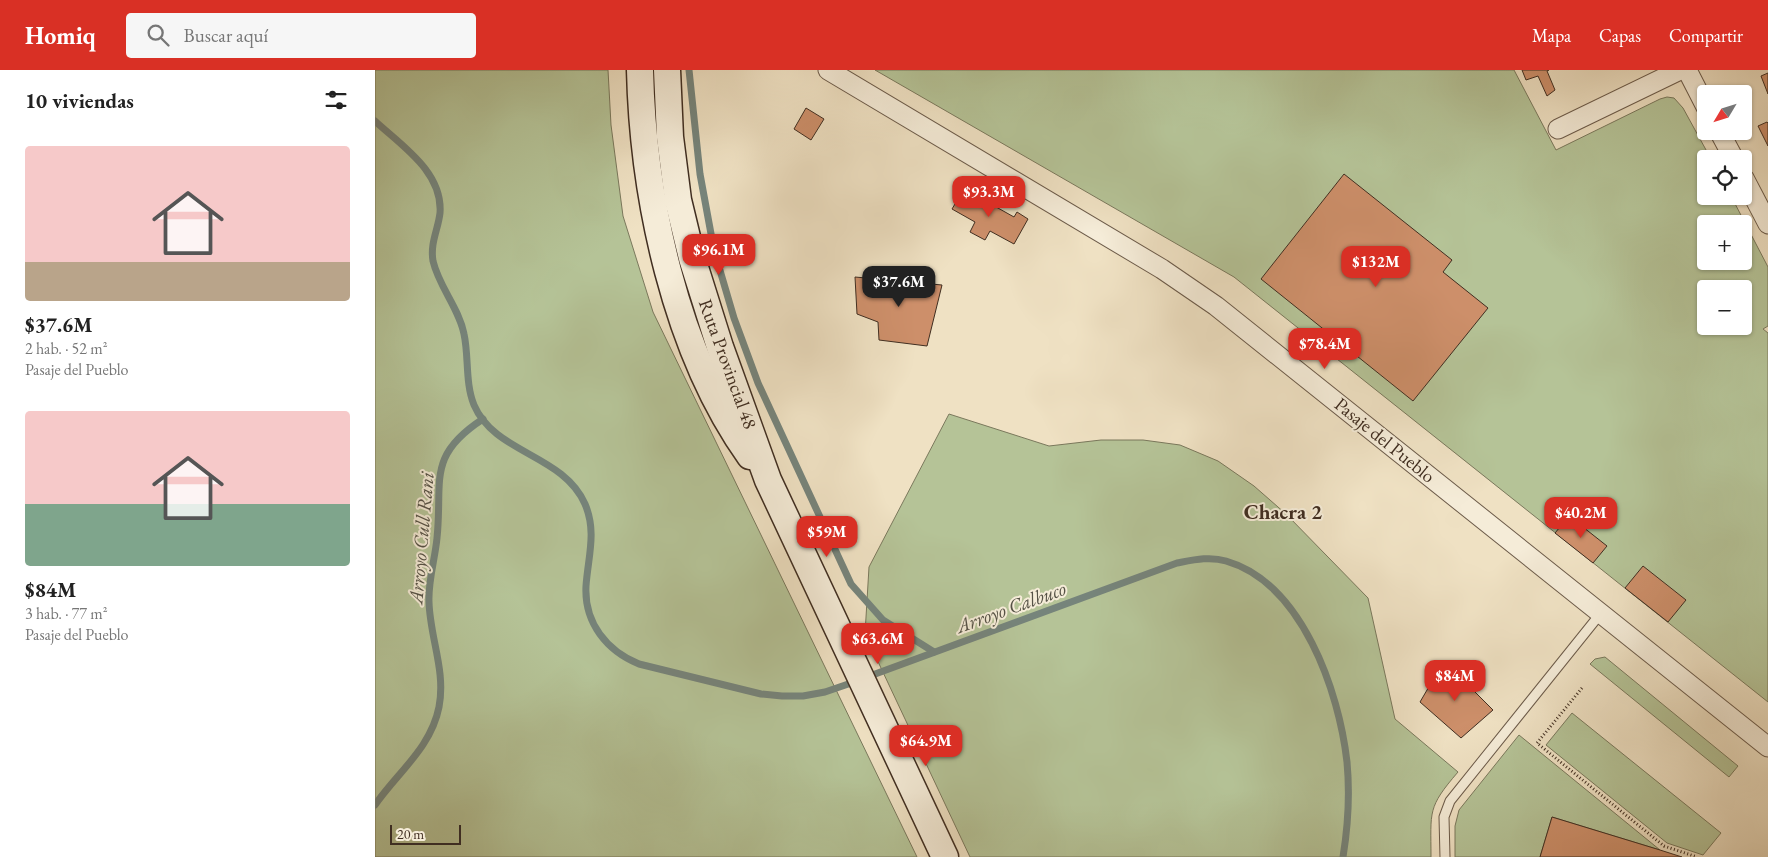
<!DOCTYPE html>
<html lang="es">
<head>
<meta charset="utf-8">
<style>
  :root { --surface:#fff; --page:#f6f6f6; --text:#222; --muted:#767676; --accent:#d93025 }
  body { margin:0; font-family:"EB Garamond",serif; background:var(--page); color:var(--text); height:100vh; display:flex; flex-direction:column; font-size:19px; white-space:nowrap }
  * { box-sizing:border-box; margin:0 }
  p { font-size:16px; color:var(--muted) }
  .icon { flex:none; width:28px; height:28px; fill:none; stroke:currentColor; stroke-width:2; stroke-linecap:round; stroke-linejoin:round }
  .map { position:relative; flex:1; overflow:hidden }
  .sheet { display:flex; flex-direction:column; background:var(--surface); width:375px }
  .sheet>* { flex:none }
  .needle { width:32px; rotate:232deg }
  .buttons { position:absolute; left:1322px; top:15px; display:grid; gap:10px }
  .buttons a { display:grid; place-items:center; width:55px; height:55px; border-radius:5px; background:var(--surface); box-shadow:0 1px 4px #0004; font-size:25px }
  .scale { position:absolute; left:15px; bottom:12px; width:71px; box-sizing:border-box; padding-left:5px; border:2px solid #402e21; border-top:0; font-size:14px; line-height:18px; white-space:nowrap; color:#402e21; -webkit-text-stroke:4px #f5ecd8; paint-order:stroke }
  .price { position:absolute; translate:-50% -42px; padding:0 11px; border-radius:10px; background:var(--accent); color:#fff; font-size:16px; line-height:32px; filter:drop-shadow(0 1px 2px #0008) }
  .price::after { content:''; position:absolute; left:50%; top:30px; width:15px; height:11px; margin-left:-8px; background:inherit; clip-path:polygon(0 0,100% 0,50% 100%) }
  .price.on { background:#222; color:#fff }
  ul { padding:0; list-style:none }
  li { display:grid; align-content:center; gap:10px; height:265px; padding:0 25px }
  li span { display:grid; place-items:center; height:155px; border-radius:5px; color:#555 }
  li>.icon { margin-inline-start:auto }
  span .icon { width:90px; height:90px; fill:#fffc; stroke-width:1 }
  li b { font-size:21px }
  h2 { display:flex; justify-content:space-between; align-items:center; height:60px; padding:0 25px; font-size:21px }
  header { display:flex; align-items:center; gap:30px; box-sizing:border-box; height:70px; padding:0 25px; background:var(--accent); color:#fff }
  header strong { font-size:24px }
  nav { display:flex; gap:28px; margin-inline-start:auto; font-size:18px }
  .search { width:350px; height:45px; background:var(--page); display:flex; align-items:center; gap:12px; box-sizing:border-box; padding:0 18px; border-radius:5px; color:var(--muted); font-size:19px }
  main { display:flex; flex:1; min-height:0 }
  .map>svg:first-child { display:block }
  .green { fill:#b5c397; stroke:#7a785c; fill-rule:evenodd }
  .lines { fill:none; stroke-linecap:round; stroke-linejoin:round }
  .stream { stroke:#76847b; stroke-width:7 }
  .building { fill:#cd8f6a; stroke:#402e21 }
  .lane-casing { stroke:#6c5b4a; stroke-width:11 }
  .street-casing { stroke:#6c5b4a; stroke-width:21 }
  .secondary-casing { stroke:#402e21; stroke-width:29 }
  .path { stroke:#402e21; stroke-width:3; stroke-dasharray:1 2.5; stroke-linecap:butt }
  .lane { stroke:#f5ecd8; stroke-width:9 }
  .street { stroke:#f5ecd8; stroke-width:19 }
  .secondary { stroke:#f5ecd8; stroke-width:26 }
  .labels { text-anchor:middle; dominant-baseline:central; stroke-width:4; stroke-linejoin:round; paint-order:stroke }
  .street-label { font-size:19px; fill:#402e21; stroke:#f5ecd8 }
  .water-label { font-size:20px; font-style:italic; fill:#565246; stroke:#f5ecd8 }
  .quarter-label { font-size:21px; font-weight:bold; fill:#402e21; stroke:#f5ecd8 }
</style>
</head>
<body>
<header>
<strong>Homiq</strong>
<div class="search"><svg class="icon" aria-label="search" viewBox="0 0 24 24"><circle cx="10" cy="10" r="6"/><path d="M15 15l6 6"/></svg>Buscar aquí</div>
<nav><a>Mapa</a><a>Capas</a><a>Compartir</a></nav>
</header>
<main>
<section class="sheet">
<h2>10 viviendas<svg class="icon" aria-label="filters" viewBox="0 0 24 24"><path d="M4 7h16M4 17h16"/><circle cx="9" cy="7" r="2"/><circle cx="15" cy="17" r="2"/></svg></h2>
<ul>
<li><span style="background:linear-gradient(#f6c9c9 75%,#b9a48a 0)"><svg class="icon" aria-label="home" viewBox="0 0 24 24"><path d="M3 11l9-7 9 7M6 9v11h12V9"/></svg></span><div><b>$37.6M</b><p>2 hab. · 52 m²</p><p>Pasaje del Pueblo</p></div></li>
<li><span style="background:linear-gradient(#f6c9c9 60%,#7fa58c 0)"><svg class="icon" aria-label="home" viewBox="0 0 24 24"><path d="M3 11l9-7 9 7M6 9v11h12V9"/></svg></span><div><b>$84M</b><p>3 hab. · 77 m²</p><p>Pasaje del Pueblo</p></div></li>
</ul>
</section>
<div class="map">
<svg width="1393" height="787" viewBox="0 0 1393 787">
  <rect width="100%" height="100%" fill="#efe1c3"/>
  <filter id="stains"><feTurbulence type="fractalNoise" baseFrequency=".004" numOctaves="4"/><feColorMatrix values="0 0 0 0 .2 0 0 0 0 .09 0 0 0 0 .02 0 0 0 .5 -.17"/></filter>
  <radialGradient id="worn" r=".72"><stop offset=".6" stop-color="#630" stop-opacity="0"/><stop offset="1" stop-color="#630" stop-opacity=".3"/></radialGradient>
  <g class="green">
    <polygon points="0,0 233,0 236,55 248,146 278,242 542,787 0,787"/>
    <path d="M 500,0 L 1139,0 L 1181,80 L 1285,29 L 1292,27 L 1299,28 L 1308,38 L 1336,89 L 1331,89 L 1331,126 L 1356,126 L 1393,197 L 1393,256 L 1388,259 L 1393,263 L 1393,632 L 859,207 ZM 1331,154 L 1369,154 L 1369,191 L 1331,191 ZM 1331,219 L 1369,219 L 1369,256 L 1331,256 Z"/>
    <path d="M 574,344 L 674,376 L 726,370 L 768,370 L 805,375 L 843,391 L 879,416 L 911,444 L 993,528 L 1020,649 L 1083,702 C 1052,738 1056,741 1056,787 L 595,787 L 490,564 L 494,497 Z"/>
    <polygon points="1230,587 1363,696 1354,707 1215,594 1220,589"/>
    <polygon points="1197,643 1346,763 1328,785 1292,773 1171,675"/>
    <polygon points="1144,665 1285,780 1177,747 1165,787 1080,787 1080,756 1084,740"/>
  </g>
  <g class="lines">
    <g class="stream">
      <polyline points="314,0 325,104 339,180 359,248 383,313 476,514 508,550 559,582"/>
      <path d="M 0,51 C 27,76 68,102 65,143 C 63,160 55,173 58,191 C 64,217 84,238 89,264 C 94,287 90,313 99,335 C 120,384 188,384 210,434 C 222,462 213,487 211,516 C 209,553 232,581 264,594 L 386,624 L 407,626 L 428,626 L 450,622 L 482,611"/>
      <path d="M 492,607 L 802,493 C 818,490 835,486 851,491 C 927,513 964,621 972,692 C 975,724 973,756 968,787"/>
      <path d="M 0,735 C 22,703 56,678 64,637 C 71,601 55,568 54,532 C 53,511 60,489 62,468 C 68,411 51,386 108,349"/>
    </g>
  </g>
  <g class="building">
    <polygon points="1147,0 1174,0 1172,1 1180,20 1172,26 1163,6 1151,10"/>
    <polygon points="1393,3 1393,24 1386,6"/>
    <polygon points="431,38 449,49 436,70 419,59"/>
    <polygon points="1392,52 1393,53 1393,76 1383,56"/>
    <polygon points="969,104 1077,190 1068,202 1113,238 1038,331 886,209"/>
    <polygon points="589,119 639,147 642,142 653,149 639,174 615,161 610,170 595,162 600,152 577,139"/>
    <polygon points="480,207 567,215 552,276 504,270 503,252 482,244"/>
    <polygon points="1194,446 1232,476 1218,493 1180,463"/>
    <polygon points="1268,496 1311,530 1293,552 1250,518"/>
    <polygon points="1069,591 1118,640 1086,668 1045,632"/>
    <polygon points="1177,747 1285,780 1307,787 1165,787"/>
  </g>
  <g class="lines">
    <g class="lane-casing">
      <polyline id="lane" points="1070,787 1069,747 1075,731 1226,543"/>
    </g>
    <g class="street-casing">
      <g id="street">
        <polyline points="453,0 787,199 841,236 1393,677"/>
        <polyline points="1312,0 1331,37"/>
        <polyline points="1183,59 1305,0"/>
        <polyline points="1344,61 1359,89"/>
        <polyline points="1369,108 1393,154"/>
      </g>
    </g>
    <g class="secondary-casing">
      <g id="secondary">
        <path d="M 265,0 C 268,127 300,281 375,386"/>
        <polyline points="292,0 295,67 303,130 317,188 345,277 393,410 570,787"/>
      </g>
    </g>
    <polyline class="path" points="1207,618 1162,673 1289,776 1322,787"/>
    <use href="#lane" class="lane"/>
    <use href="#street" class="street"/>
    <use href="#secondary" class="secondary"/>
  </g>
  <g class="labels">
    <g class="street-label">
      <text transform="translate(353 294) rotate(70)">Ruta Provincial 48</text>
      <text transform="translate(1010 370) rotate(39)">Pasaje del Pueblo</text>
    </g>
    <g class="water-label">
      <text transform="translate(46 468) rotate(-85)">Arroyo Cull Rani</text>
      <text transform="translate(636 537) rotate(-20)">Arroyo Calbuco</text>
    </g>
    <g class="quarter-label">
      <text x="908" y="441">Chacra 2</text>
    </g>
  </g>
  <rect width="100%" height="100%" filter="url(#stains)"/>
  <rect width="100%" height="100%" fill="url(#worn)"/>
</svg>
<div class="buttons">
<a><svg class="needle" viewBox="-14 -14 28 28"><path d="M0-13l5 13h-10z" fill="#e53935"/><path d="M0 13l5-13h-10z" fill="#767676"/></svg></a>
<a><svg class="icon" aria-label="locate" viewBox="0 0 24 24"><circle cx="12" cy="12" r="6"/><path d="M12 2v4M12 18v4M2 12h4M18 12h4"/></svg></a>
<a>+</a>
<a>−</a>
</div>
<div class="scale">20 m</div>
<b class="price" style="left:614px;top:148px">$93.3M</b>
<b class="price" style="left:344px;top:206px">$96.1M</b>
<b class="price" style="left:1001px;top:218px">$132M</b>
<b class="price on" style="left:524px;top:238px">$37.6M</b>
<b class="price" style="left:950px;top:300px">$78.4M</b>
<b class="price" style="left:1206px;top:469px">$40.2M</b>
<b class="price" style="left:452px;top:488px">$59M</b>
<b class="price" style="left:503px;top:595px">$63.6M</b>
<b class="price" style="left:1080px;top:632px">$84M</b>
<b class="price" style="left:551px;top:697px">$64.9M</b>
</div>
</main>
</body>
</html>
